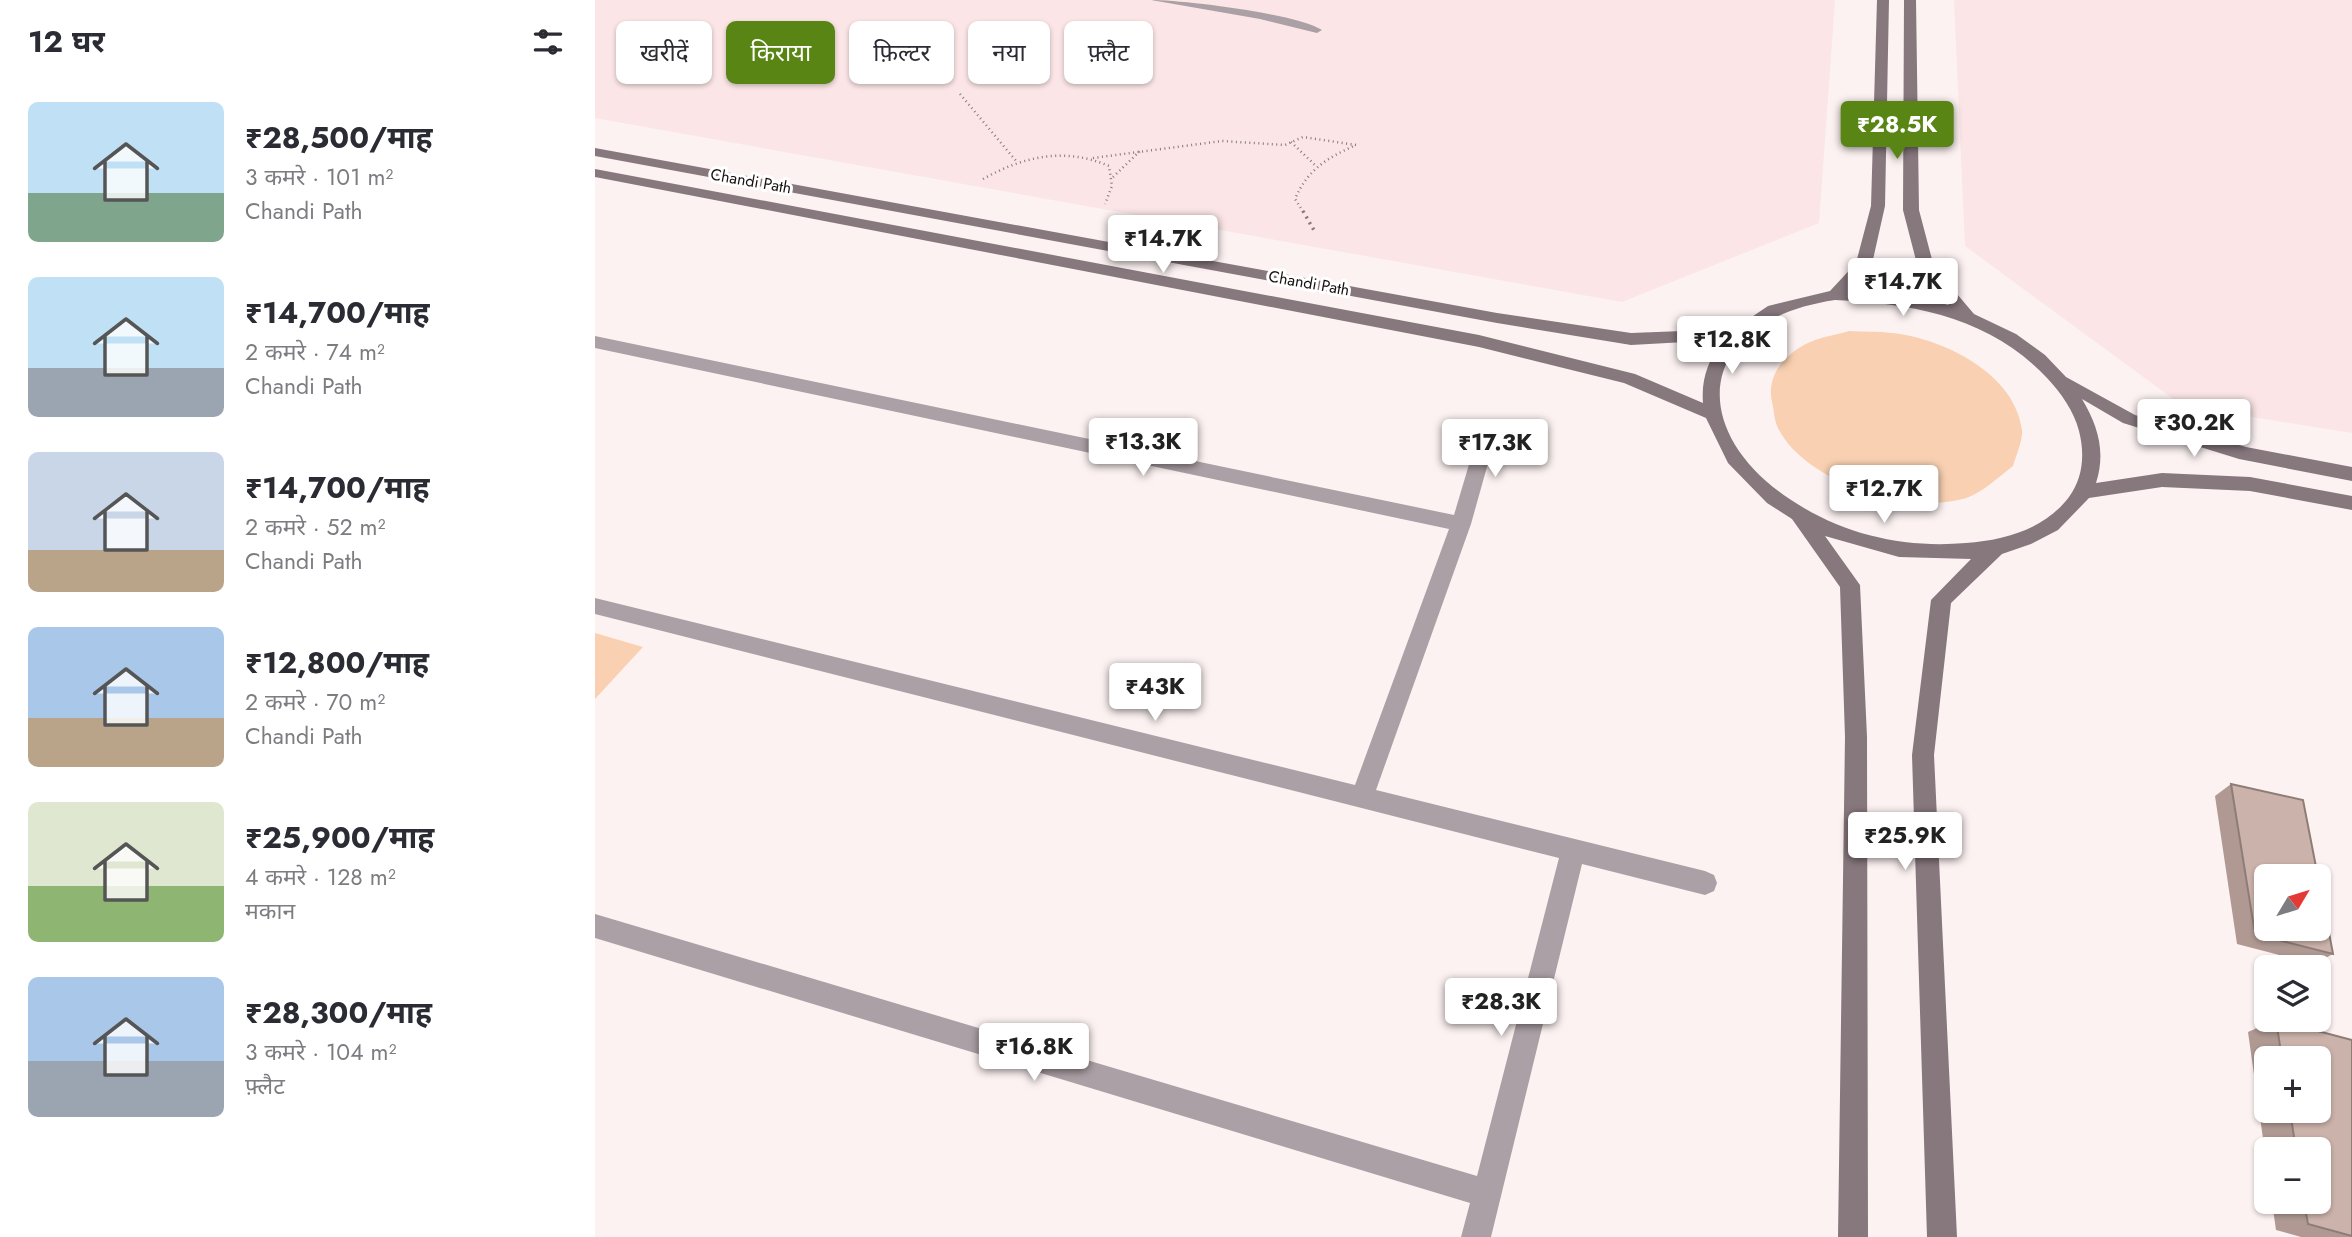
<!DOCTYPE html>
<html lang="hi">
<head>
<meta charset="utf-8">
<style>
  :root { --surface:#fff; --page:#f7f7f7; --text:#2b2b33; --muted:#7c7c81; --accent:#588513 }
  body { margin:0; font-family:Jost,"Noto Sans Devanagari",sans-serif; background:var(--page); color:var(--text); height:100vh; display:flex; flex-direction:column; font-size:26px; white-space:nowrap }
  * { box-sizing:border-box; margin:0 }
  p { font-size:23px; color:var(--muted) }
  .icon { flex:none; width:38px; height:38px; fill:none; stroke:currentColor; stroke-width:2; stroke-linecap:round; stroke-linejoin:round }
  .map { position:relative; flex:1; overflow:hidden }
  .sheet { display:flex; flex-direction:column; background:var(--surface); width:595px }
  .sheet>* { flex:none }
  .top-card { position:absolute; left:21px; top:21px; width:665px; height:63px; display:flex; gap:14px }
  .needle { width:46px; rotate:52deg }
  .tools { position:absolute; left:1659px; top:864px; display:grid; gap:14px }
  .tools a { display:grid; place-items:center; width:77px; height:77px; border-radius:10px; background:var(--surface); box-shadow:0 2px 5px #0004; font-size:35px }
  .price { position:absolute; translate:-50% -60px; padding:0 16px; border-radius:7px; background:#fff; color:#222; font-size:23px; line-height:46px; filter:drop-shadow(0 2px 4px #0008) }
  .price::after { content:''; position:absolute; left:50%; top:42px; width:21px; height:16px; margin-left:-10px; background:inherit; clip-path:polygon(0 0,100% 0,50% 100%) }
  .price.current { background:var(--accent); color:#fff }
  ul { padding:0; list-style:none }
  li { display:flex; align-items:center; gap:21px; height:175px; padding:0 28px }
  li span { display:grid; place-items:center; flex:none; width:196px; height:140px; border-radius:10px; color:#555 }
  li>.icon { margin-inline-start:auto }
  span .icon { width:84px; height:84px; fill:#fffc; stroke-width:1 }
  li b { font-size:30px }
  h2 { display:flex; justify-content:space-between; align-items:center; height:84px; padding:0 28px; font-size:30px }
  .tag { padding:0 24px; border-radius:10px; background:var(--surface); box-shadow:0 2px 5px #0004; font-size:24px; line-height:63px }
  .tag.current { background:var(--accent); color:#fff }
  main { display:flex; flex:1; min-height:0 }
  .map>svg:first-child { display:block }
  .built { fill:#fbe5e6 }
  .green { fill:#f9d1b2 }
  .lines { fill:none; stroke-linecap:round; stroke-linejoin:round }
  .path-far1 { stroke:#857b7b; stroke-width:2.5; stroke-dasharray:1 3.5; stroke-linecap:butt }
  .path { stroke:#857b7b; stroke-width:3.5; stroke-dasharray:2 4.5; stroke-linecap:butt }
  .lane { fill:#aba0a5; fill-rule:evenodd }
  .street { fill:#aba0a5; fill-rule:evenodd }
  .secondary { fill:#87787e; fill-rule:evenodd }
  .wall { fill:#af9992; fill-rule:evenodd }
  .building { fill:#cbb2aa; stroke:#8e7d77; stroke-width:2 }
  .labels { text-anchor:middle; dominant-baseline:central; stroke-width:6; stroke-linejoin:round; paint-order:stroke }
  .far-street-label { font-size:16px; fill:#180f0f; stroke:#fff }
</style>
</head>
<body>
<main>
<section class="sheet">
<h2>12 घर<svg class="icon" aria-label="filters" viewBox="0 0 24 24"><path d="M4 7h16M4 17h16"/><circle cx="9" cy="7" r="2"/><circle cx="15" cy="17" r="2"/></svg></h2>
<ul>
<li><span style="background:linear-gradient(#bfe0f5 65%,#7fa58c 0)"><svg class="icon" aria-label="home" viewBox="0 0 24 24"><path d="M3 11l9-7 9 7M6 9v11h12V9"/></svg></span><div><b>₹28,500/माह</b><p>3 कमरे · 101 m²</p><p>Chandi Path</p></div></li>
<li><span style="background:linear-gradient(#bfe0f5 65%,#9aa5b1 0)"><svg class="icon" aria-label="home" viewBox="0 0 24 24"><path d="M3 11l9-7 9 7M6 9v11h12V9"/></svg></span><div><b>₹14,700/माह</b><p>2 कमरे · 74 m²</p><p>Chandi Path</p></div></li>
<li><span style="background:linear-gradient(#c9d6e8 70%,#b9a48a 0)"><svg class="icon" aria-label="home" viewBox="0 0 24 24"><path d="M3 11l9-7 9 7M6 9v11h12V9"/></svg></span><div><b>₹14,700/माह</b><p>2 कमरे · 52 m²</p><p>Chandi Path</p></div></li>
<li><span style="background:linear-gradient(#a9c7e8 65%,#b9a48a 0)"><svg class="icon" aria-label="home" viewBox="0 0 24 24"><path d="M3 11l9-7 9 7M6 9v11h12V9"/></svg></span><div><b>₹12,800/माह</b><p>2 कमरे · 70 m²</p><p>Chandi Path</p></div></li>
<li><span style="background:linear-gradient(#dfe7d0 60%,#8fb573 0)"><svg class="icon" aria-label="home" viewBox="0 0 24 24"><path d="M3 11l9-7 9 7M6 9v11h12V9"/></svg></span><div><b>₹25,900/माह</b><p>4 कमरे · 128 m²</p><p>मकान</p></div></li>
<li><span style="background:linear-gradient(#a9c7e8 60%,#9aa5b1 0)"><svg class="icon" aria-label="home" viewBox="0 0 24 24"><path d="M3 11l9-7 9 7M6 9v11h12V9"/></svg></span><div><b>₹28,300/माह</b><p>3 कमरे · 104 m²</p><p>फ़्लैट</p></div></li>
</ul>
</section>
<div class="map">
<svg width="1757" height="1237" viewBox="0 0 1757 1237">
  <rect width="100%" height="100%" fill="#fdf2f2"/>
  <g class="built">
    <polygon points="0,0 1240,0 1224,223 1027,302 0,118"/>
    <polygon points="1359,0 1757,0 1757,433 1588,406 1370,246"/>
  </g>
  <g class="green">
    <path d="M 1254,331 C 1268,332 1283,331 1297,333 C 1347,338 1420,373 1427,430 C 1428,440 1421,456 1418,466 C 1405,476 1389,491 1374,497 C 1318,517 1210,483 1183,428 C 1179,420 1179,410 1177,402 C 1171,375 1190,354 1213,343 C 1225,337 1241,335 1254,331 Z"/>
    <polygon points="0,633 48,647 0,699"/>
  </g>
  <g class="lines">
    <g class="path-far1">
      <polyline points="365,94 422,162"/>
      <polyline points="696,142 721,166"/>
      <path d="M 498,158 L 627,141 L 690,145 L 708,137 L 761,145 C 732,158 713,169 700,199 L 709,213"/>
      <polyline points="518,177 547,149"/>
      <path d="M 388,179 C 429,156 470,147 514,166 L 517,186 L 510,204"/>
    </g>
    <polyline class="path" points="708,211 720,232"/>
    <path class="lane" d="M 556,0 C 589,0 703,14 727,30 L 722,33 L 665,19 Z"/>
    <polygon class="street" points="0,336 859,515 886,424 889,420 901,420 904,424 876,524 781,790 1110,871 1119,875 1122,883 1119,891 1110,895 987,864 896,1237 866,1237 875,1203 0,938 0,914 882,1176 964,858 0,614 0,598 760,785 854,529 0,348"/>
    <path class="secondary" d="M 1282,0 L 1294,0 L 1290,206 L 1277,264 L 1253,290 L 1312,296 L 1354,305 L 1323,268 L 1308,210 L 1309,0 L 1321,0 L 1324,210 L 1339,267 L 1379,314 L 1421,334 L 1450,355 L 1471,377 L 1540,415 L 1651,447 L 1757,467 L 1757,481 L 1644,459 L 1528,423 L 1487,399 C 1503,426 1511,452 1501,483 L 1567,473 L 1655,477 L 1757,496 L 1757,510 L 1655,491 L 1567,487 L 1494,498 L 1463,530 L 1436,544 L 1407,554 L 1356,603 L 1339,755 L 1362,1237 L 1332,1237 L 1317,755 L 1336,600 L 1376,559 L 1304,557 L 1230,536 L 1265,585 L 1272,737 L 1273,1237 L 1243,1237 L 1250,737 L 1245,587 L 1197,519 L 1172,503 L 1133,463 L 1111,418 L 1029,383 L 884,347 L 0,177 L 0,169 L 884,335 L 1040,374 L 1108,403 C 1106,377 1114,361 1127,340 L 1036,345 L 902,323 L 0,156 L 0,148 L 902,313 L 1036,333 L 1139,329 L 1173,306 L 1235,291 L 1261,263 L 1276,206 ZM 1240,300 C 1318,303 1396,318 1452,378 C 1466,393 1479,411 1484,431 C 1490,454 1488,478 1474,497 C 1450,529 1410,540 1371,543 C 1315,548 1258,537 1209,508 C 1091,440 1093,322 1240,300 Z"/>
  </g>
  <g class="wall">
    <polygon points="1636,784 1738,954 1719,964 1642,944 1620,796"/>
    <path d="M 1680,1020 L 1757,1040 L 1757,1237 L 1706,1237 L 1681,1230 L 1677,1202 L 1724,1202 L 1724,1150 L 1671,1150 L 1671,1160 L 1653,1032 ZM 1671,1059 L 1724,1059 L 1724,1111 L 1671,1111 Z"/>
  </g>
  <g class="building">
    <polygon points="1636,784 1708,800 1723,877 1671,877 1671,929 1724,929 1724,879 1738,954 1660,934"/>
    <polygon points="1681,1020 1757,1040 1757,1236 1713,1224 1709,1202 1724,1202 1724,1150 1701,1150 1695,1111 1724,1111 1724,1059 1687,1059"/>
  </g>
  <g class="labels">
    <g class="far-street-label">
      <text transform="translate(156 181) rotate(10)">Chandi Path</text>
      <text transform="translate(714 283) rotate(10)">Chandi Path</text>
    </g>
  </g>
</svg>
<div class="tools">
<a><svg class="needle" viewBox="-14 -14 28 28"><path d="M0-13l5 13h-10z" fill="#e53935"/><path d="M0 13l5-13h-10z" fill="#7c7c81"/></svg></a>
<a><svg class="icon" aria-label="layers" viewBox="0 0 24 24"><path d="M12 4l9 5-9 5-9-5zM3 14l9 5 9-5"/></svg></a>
<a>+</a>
<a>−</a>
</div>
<b class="price current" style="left:1302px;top:161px">₹28.5K</b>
<b class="price" style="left:568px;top:275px">₹14.7K</b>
<b class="price" style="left:1308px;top:318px">₹14.7K</b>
<b class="price" style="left:1137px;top:376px">₹12.8K</b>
<b class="price" style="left:1599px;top:459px">₹30.2K</b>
<b class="price" style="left:548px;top:478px">₹13.3K</b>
<b class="price" style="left:900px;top:479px">₹17.3K</b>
<b class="price" style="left:1289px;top:525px">₹12.7K</b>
<b class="price" style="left:560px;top:723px">₹43K</b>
<b class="price" style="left:1310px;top:872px">₹25.9K</b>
<b class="price" style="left:906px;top:1038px">₹28.3K</b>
<b class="price" style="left:439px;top:1083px">₹16.8K</b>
<div class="top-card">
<a class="tag">खरीदें</a>
<a class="tag current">किराया</a>
<a class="tag">फ़िल्टर</a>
<a class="tag">नया</a>
<a class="tag">फ़्लैट</a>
</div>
</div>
</main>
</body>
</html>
